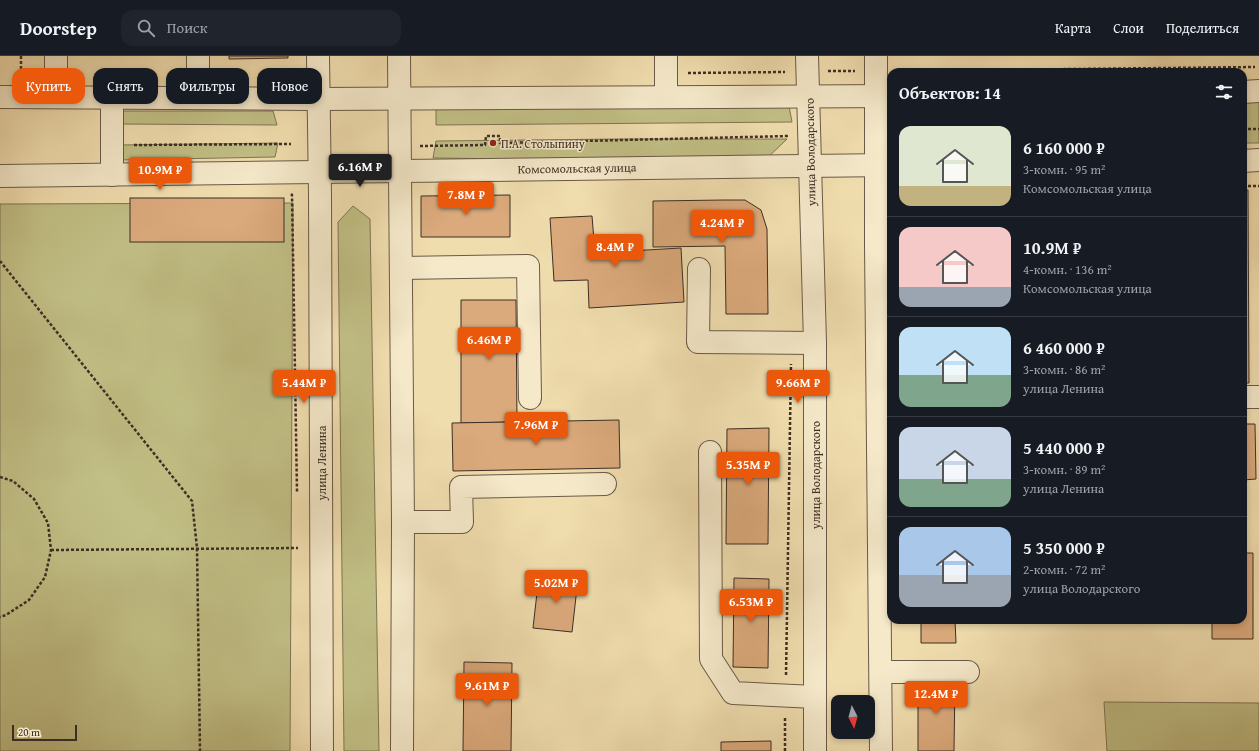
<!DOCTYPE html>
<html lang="ru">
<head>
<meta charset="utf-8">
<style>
  :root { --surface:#171b24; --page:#20242c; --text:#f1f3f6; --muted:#9ea1a6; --line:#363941; --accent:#ea580c }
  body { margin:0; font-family:"Gentium Book Plus",serif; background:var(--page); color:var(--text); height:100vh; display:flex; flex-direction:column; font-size:15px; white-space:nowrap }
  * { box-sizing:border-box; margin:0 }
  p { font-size:13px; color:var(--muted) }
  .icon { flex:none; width:22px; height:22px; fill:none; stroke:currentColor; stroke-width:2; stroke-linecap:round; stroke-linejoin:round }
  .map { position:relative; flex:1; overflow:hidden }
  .drawer { position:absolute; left:887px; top:12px; width:360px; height:556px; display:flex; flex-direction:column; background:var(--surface); border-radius:12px; box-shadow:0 2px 6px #0003 }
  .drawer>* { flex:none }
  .banner { position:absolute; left:12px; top:12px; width:380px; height:36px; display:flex; gap:8px }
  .needle { width:26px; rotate:174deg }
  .fabs { position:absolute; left:831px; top:639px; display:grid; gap:8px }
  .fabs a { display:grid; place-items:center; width:44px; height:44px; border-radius:8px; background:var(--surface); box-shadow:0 2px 6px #0003; font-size:20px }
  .scale { position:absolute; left:12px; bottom:10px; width:65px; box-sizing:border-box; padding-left:4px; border:2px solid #3d2e25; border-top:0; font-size:11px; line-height:14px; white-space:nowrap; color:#3d2e25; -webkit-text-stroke:3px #f5e9ca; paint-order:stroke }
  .price { position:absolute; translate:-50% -34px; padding:0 9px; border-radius:4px; background:var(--accent); color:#fff; font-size:13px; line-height:26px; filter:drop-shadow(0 1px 2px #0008) }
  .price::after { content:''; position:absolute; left:50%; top:24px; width:12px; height:9px; margin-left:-6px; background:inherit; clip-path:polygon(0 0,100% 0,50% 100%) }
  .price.on { background:#222; color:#fff }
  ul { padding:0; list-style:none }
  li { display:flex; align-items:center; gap:12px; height:100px; padding:0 12px }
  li+li { border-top:1px solid var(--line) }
  li span { display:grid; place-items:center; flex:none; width:112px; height:80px; border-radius:12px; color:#555 }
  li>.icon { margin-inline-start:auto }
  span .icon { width:48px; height:48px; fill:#fffc; stroke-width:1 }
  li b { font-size:17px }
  h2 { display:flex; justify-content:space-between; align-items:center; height:48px; padding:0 12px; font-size:17px }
  .pill { padding:0 14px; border-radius:12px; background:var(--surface); box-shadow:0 2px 6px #0003; font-size:14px; line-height:36px }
  .pill.on { background:var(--accent); color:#fff }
  header { display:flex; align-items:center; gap:24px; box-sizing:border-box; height:56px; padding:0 20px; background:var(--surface); border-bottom:1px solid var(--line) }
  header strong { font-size:19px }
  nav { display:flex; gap:22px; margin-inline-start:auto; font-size:14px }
  .search { width:280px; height:36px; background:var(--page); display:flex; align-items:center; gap:10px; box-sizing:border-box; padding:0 14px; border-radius:12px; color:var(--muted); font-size:15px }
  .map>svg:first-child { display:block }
  .green { fill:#c1bf85; stroke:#7f7655 }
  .building { fill:#dbaa7c; stroke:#3d2e25 }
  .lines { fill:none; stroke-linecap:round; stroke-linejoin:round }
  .minor-casing { stroke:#6a5a47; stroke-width:24 }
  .path { stroke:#3d2e25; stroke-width:2.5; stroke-dasharray:3 2; stroke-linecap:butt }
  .minor { stroke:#f5e9ca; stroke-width:22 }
  .poi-dot { fill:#8f2418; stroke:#f5e9ca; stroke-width:1.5 }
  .labels { text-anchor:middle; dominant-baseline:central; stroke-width:3; stroke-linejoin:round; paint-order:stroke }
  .poi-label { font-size:12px; fill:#3d2e25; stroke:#f5e9ca; text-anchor:start }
  .street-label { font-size:12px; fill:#3d2e25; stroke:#f5e9ca }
</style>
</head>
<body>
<header>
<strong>Doorstep</strong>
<div class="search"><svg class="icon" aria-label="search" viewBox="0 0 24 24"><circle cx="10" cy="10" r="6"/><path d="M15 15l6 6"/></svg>Поиск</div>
<nav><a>Карта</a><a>Слои</a><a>Поделиться</a></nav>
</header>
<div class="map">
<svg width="1259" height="695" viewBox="0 0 1259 695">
  <rect width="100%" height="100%" fill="#f0ddae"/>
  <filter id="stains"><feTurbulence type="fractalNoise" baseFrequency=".005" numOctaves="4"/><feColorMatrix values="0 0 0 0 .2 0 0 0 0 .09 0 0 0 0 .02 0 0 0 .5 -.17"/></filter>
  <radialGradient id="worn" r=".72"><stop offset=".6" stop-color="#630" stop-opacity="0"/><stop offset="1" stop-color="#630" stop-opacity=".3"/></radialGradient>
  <g class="green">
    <rect x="1243" y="44" width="16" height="43"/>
    <polygon points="789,50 792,66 436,69 436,53"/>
    <polygon points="122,55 273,55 277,69 120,68"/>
    <polygon points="617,83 787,83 763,106 433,102 436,85"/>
    <polygon points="278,87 275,101 118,104 119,89"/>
    <polygon points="293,147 290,695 0,695 0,148"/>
    <polygon points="353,150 370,163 379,695 344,695 338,166"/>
    <polygon points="1104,646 1259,647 1259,695 1107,695"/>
  </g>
  <g class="building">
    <polygon points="229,0 288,0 288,2 229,3"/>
    <polygon points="1243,134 1248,134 1249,327 1243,327"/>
    <polygon points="510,139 510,181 421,181 421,140"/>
    <rect x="130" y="142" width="154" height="44"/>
    <polygon points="724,144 745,144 761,154 767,173 768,258 726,258 725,190 653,191 653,145"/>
    <polygon points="592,160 595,197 681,192 684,246 589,252 588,224 554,225 550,162"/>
    <polygon points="461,244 516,244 517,366 461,367"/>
    <polygon points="619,364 620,412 453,415 452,367"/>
    <polygon points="1243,368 1255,368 1256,423 1243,424"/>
    <polygon points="769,372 768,488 726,488 727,373"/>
    <polygon points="1243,497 1253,497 1253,583 1212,583 1212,564 1243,564"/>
    <polygon points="539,519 578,523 572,576 533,572"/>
    <polygon points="734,522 769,523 768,612 733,611"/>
    <polygon points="921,564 955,564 956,587 921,587"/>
    <polygon points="464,606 512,607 511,695 463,695"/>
    <polygon points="918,623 955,624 954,695 918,695"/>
    <polygon points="771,685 771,695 721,695 721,686"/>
  </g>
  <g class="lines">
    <g class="minor-casing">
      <g id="minor">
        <polyline points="198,0 198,42"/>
        <polyline points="318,0 320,139 322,695"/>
        <polyline points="399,0 403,466 402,695"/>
        <polyline points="666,0 666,40"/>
        <polyline points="807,0 815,287 815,695"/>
        <polyline points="876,0 876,189 881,695"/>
        <polyline points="1243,36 1259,35"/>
        <polyline points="0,41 318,43 891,40"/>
        <polyline points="56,41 56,0"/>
        <polyline points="1243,105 1259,104"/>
        <polyline points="112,119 112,42"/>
        <polyline points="0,120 891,109"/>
        <polyline points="401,212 528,210 530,342"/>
        <polyline points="699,213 698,286 815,287"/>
        <polyline points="1243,341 1259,341"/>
        <polyline points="710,396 711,603 733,637 815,641"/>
        <polyline points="403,466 462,466 461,431 605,428"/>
        <polyline points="881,616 968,616"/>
      </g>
    </g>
    <g class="path">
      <polyline points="21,0 21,19"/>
      <polyline points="828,15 855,15"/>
      <polyline points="898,15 1255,11"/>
      <polyline points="688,17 785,16"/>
      <polyline points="1243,73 1259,73"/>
      <polyline points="134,89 291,88"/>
      <polyline points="420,90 485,89 486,80 500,80 500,87 789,80"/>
      <polyline points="1243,130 1259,130"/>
      <polyline points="291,138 292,139 297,436"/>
      <polyline points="0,205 192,445 197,492 200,695"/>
      <polyline points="0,421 13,425 34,443 48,467 51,494 45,521 29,544 6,559 0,561"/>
      <polyline points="51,494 298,492"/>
      <polyline points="786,619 791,308"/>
      <polyline points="785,695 785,662"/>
    </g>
    <use href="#minor" class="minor"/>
  </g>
  <circle class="poi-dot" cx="493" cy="87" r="4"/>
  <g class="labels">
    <g class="poi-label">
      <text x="501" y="87">П.А. Столыпину</text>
    </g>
    <g class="street-label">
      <text transform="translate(810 96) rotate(-91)">улица Володарского</text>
      <text transform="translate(577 112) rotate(-1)">Комсомольская улица</text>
      <text transform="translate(321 407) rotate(-90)">улица Ленина</text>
      <text transform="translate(815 419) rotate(-90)">улица Володарского</text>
    </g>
  </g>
  <rect width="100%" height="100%" filter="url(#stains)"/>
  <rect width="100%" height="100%" fill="url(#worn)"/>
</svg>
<div class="fabs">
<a><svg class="needle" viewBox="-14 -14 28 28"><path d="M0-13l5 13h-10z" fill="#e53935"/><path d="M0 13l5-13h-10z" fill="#9ea1a6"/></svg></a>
</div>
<div class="scale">20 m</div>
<b class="price on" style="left:360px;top:132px">6.16M ₽</b>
<b class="price" style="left:160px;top:135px">10.9M ₽</b>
<b class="price" style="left:466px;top:160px">7.8M ₽</b>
<b class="price" style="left:722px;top:188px">4.24M ₽</b>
<b class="price" style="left:615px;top:212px">8.4M ₽</b>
<b class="price" style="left:489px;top:305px">6.46M ₽</b>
<b class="price" style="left:304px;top:348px">5.44M ₽</b>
<b class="price" style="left:798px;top:348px">9.66M ₽</b>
<b class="price" style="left:536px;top:390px">7.96M ₽</b>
<b class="price" style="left:748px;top:430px">5.35M ₽</b>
<b class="price" style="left:556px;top:548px">5.02M ₽</b>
<b class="price" style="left:751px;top:567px">6.53M ₽</b>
<b class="price" style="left:487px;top:651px">9.61M ₽</b>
<b class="price" style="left:936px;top:659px">12.4M ₽</b>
<div class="banner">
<a class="pill on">Купить</a>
<a class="pill">Снять</a>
<a class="pill">Фильтры</a>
<a class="pill">Новое</a>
</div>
<section class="drawer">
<h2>Объектов: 14<svg class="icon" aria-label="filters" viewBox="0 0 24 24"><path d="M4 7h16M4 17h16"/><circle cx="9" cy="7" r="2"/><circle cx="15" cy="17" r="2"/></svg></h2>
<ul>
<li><span style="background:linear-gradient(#dfe7d0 75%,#c2b280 0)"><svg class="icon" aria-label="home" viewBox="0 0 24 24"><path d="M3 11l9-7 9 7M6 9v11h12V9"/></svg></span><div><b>6 160 000 ₽</b><p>3-комн. · 95 m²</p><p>Комсомольская улица</p></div></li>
<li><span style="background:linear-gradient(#f6c9c9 75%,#9aa5b1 0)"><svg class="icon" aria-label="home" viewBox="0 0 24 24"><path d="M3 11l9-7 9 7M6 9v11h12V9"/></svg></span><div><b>10.9M ₽</b><p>4-комн. · 136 m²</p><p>Комсомольская улица</p></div></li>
<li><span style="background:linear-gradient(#bfe0f5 60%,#7fa58c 0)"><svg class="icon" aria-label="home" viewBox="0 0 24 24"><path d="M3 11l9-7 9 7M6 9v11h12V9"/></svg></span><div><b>6 460 000 ₽</b><p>3-комн. · 86 m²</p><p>улица Ленина</p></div></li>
<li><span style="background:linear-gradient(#c9d6e8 65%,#7fa58c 0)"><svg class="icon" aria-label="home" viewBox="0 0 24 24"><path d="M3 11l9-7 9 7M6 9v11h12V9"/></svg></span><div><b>5 440 000 ₽</b><p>3-комн. · 89 m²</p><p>улица Ленина</p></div></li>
<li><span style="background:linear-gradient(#a9c7e8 60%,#9aa5b1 0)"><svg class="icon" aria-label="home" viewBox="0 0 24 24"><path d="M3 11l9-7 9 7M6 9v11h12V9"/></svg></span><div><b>5 350 000 ₽</b><p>2-комн. · 72 m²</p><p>улица Володарского</p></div></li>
</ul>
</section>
</div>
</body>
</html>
